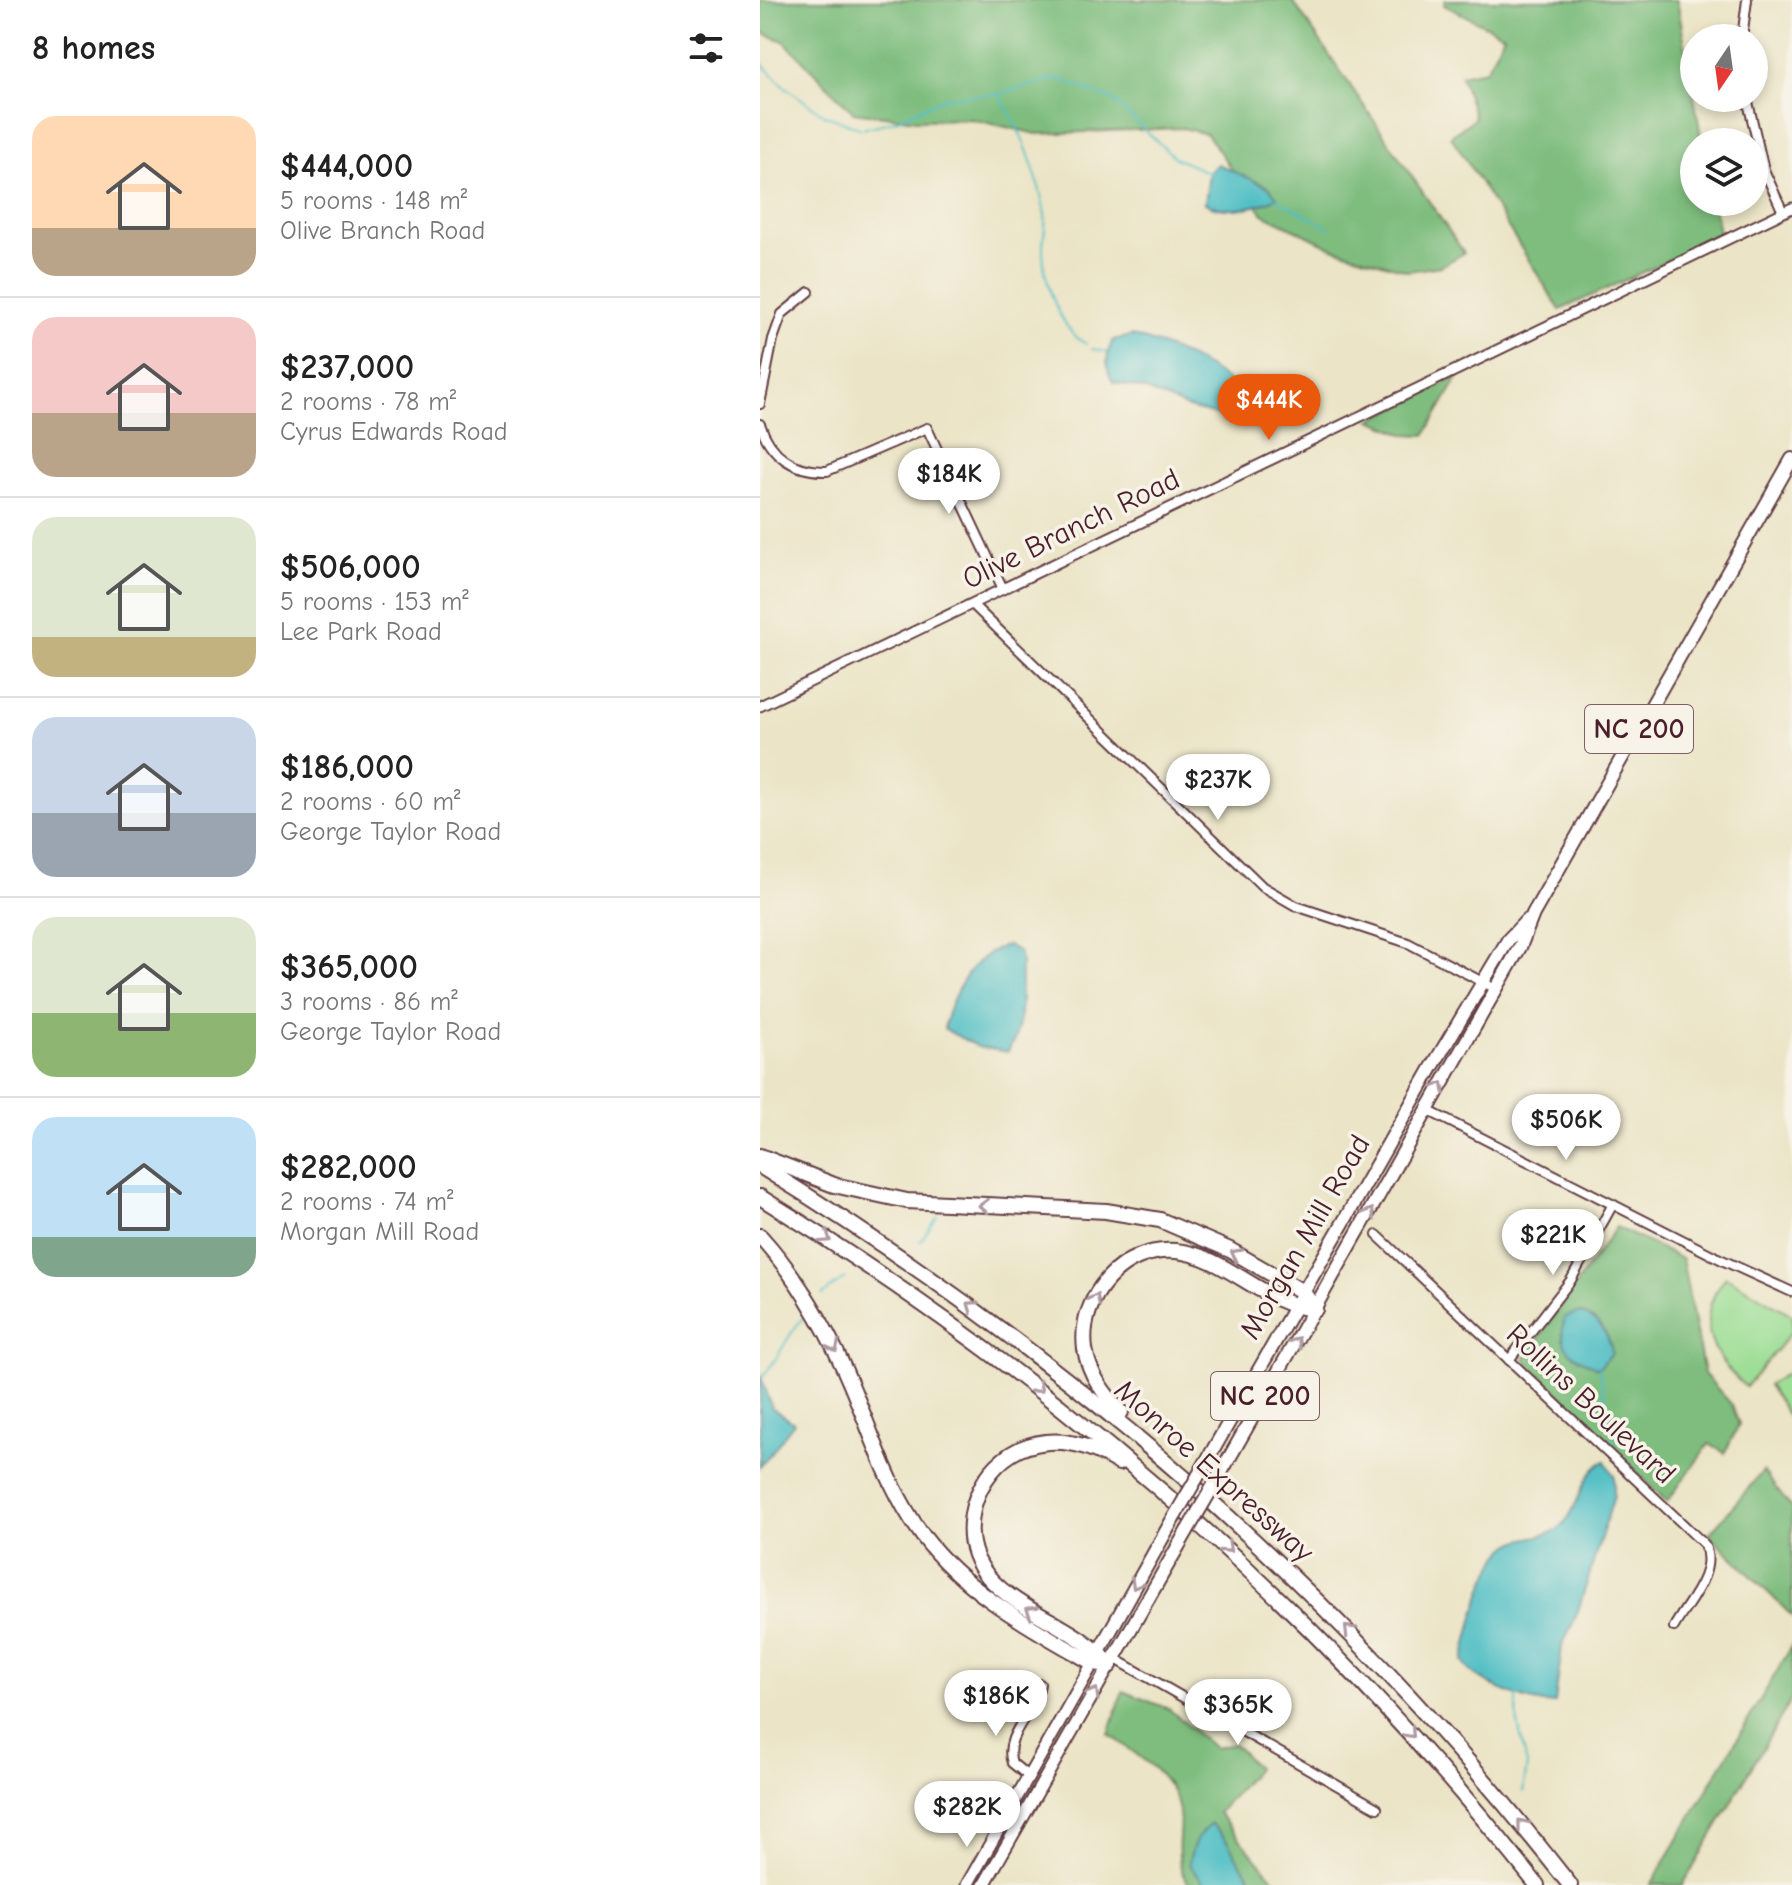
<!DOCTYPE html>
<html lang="en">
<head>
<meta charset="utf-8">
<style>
  :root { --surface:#fff; --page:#f2f2f2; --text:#222; --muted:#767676; --line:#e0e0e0; --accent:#ea580c }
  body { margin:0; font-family:"Comic Neue",sans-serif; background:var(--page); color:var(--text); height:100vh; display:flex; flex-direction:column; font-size:30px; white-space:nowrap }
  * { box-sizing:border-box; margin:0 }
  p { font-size:26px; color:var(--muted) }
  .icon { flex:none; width:44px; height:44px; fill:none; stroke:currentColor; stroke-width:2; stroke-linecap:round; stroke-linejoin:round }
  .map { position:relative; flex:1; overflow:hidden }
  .sheet { display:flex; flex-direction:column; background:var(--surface); width:760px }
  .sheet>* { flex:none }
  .needle { width:52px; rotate:193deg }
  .controls { position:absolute; left:920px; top:24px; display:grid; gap:16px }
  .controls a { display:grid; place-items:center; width:88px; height:88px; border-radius:50%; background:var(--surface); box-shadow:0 4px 12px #0003; font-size:40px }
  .price { position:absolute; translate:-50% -68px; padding:0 18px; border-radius:28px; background:#fff; color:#222; font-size:26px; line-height:52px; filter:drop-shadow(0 2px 4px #0008) }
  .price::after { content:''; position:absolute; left:50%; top:48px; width:24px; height:18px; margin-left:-12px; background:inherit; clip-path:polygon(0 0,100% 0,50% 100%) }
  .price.on { background:var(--accent); color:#fff }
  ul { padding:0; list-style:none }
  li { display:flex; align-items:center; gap:24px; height:200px; padding:0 32px }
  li+li { border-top:2px solid var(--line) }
  li span { display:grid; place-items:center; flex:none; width:224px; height:160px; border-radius:24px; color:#555 }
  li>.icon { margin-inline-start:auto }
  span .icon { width:96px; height:96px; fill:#fffc; stroke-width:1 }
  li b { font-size:34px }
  h2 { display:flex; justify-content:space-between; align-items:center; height:96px; padding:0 32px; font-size:34px }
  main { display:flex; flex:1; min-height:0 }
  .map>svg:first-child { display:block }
  .green { fill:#9dde95; stroke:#747e60; stroke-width:2 }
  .forest { fill:#7ebd7e; stroke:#646e54; stroke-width:2 }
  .water { fill:#51bfc5; stroke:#4e6f78; stroke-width:2 }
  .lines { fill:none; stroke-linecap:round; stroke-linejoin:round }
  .stream { stroke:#51bfc5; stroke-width:2 }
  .minor-casing { stroke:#623d42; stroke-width:12 }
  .tertiary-casing { stroke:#623d42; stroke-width:13 }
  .secondary-casing { stroke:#623d42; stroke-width:15 }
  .primary-casing { stroke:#623d42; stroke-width:16 }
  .motorway-casing { stroke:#623d42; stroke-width:18 }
  .minor { stroke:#fff; stroke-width:8 }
  .tertiary { stroke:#fff; stroke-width:9 }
  .secondary { stroke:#fff; stroke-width:11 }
  .primary { stroke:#fff; stroke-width:12 }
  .motorway { stroke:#fff; stroke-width:14 }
  .primary-bridge-casing { stroke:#623d42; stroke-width:16; stroke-linecap:butt }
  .primary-bridge { stroke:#fff; stroke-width:12 }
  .oneway { stroke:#ae9aa0 }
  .labels { text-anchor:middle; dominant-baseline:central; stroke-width:7; stroke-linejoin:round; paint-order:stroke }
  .shield { fill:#f7f3e8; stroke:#7e5f64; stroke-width:2 }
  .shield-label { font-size:28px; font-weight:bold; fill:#4a1f2b }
  .street-label { font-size:30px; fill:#4a1f2b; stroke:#f7f3e8 }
</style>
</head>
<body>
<main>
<section class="sheet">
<h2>8 homes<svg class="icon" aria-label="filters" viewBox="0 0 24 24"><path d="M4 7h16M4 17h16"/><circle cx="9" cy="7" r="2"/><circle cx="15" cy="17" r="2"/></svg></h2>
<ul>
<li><span style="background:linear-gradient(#ffd9b3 70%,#b9a48a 0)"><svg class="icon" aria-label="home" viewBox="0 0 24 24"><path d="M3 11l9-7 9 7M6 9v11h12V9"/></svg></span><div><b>$444,000</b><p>5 rooms · 148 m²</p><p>Olive Branch Road</p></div></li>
<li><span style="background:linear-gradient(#f6c9c9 60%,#b9a48a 0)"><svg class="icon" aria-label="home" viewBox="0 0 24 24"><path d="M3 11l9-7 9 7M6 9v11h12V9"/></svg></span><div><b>$237,000</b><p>2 rooms · 78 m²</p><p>Cyrus Edwards Road</p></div></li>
<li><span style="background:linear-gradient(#dfe7d0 75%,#c2b280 0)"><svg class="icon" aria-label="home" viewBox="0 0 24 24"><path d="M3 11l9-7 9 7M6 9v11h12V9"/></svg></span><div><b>$506,000</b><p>5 rooms · 153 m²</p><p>Lee Park Road</p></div></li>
<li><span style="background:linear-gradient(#c9d6e8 60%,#9aa5b1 0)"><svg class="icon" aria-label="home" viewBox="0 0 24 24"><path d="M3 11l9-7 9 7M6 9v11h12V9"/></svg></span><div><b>$186,000</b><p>2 rooms · 60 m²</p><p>George Taylor Road</p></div></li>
<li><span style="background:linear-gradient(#dfe7d0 60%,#8fb573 0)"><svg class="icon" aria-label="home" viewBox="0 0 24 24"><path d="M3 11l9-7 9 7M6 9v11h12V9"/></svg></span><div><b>$365,000</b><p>3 rooms · 86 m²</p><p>George Taylor Road</p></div></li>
<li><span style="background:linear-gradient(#bfe0f5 75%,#7fa58c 0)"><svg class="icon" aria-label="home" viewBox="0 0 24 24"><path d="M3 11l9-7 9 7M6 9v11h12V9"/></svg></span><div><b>$282,000</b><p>2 rooms · 74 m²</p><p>Morgan Mill Road</p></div></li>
</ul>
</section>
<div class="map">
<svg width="1032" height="1885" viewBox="0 0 1032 1885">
  <rect width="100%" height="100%" fill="#f7f3e8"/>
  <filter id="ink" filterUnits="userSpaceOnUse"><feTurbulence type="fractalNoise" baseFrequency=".0125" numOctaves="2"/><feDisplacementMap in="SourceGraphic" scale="16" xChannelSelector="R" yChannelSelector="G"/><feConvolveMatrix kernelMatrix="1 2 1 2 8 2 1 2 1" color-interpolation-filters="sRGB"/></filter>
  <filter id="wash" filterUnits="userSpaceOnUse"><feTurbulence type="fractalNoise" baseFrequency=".006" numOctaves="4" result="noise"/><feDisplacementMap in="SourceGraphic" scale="32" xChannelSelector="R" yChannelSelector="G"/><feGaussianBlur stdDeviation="1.8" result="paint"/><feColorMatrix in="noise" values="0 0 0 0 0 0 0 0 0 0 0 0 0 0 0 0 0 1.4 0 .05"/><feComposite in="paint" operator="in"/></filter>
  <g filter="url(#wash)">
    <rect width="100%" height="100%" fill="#ebe4c6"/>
    <g class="green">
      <path d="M 966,1277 L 1032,1315 L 1032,1331 L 986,1387 C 951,1357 932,1318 966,1277 Z"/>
      <polygon points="1032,1370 1032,1422 1008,1385"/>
    </g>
    <g class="forest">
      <polygon points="0,0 532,0 704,253 681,266 648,271 573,248 503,214 447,134 423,128 277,134 211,119 157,120 93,112 24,41 0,32"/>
      <polygon points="685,0 917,0 942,142 934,142 934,202 953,202 960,237 800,310 691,136 715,118 701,75 726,70 744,35 684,5"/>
      <polygon points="699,376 665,435 644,434 611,420"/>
      <polygon points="856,1227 922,1259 944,1374 972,1405 979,1424 965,1453 949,1444 907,1502 764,1359"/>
      <polygon points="1003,1471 1032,1509 1032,1616 949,1534"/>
      <polygon points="1032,1646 1032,1698 923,1885 891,1885"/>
      <path d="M 363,1691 L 409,1709 L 454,1748 L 474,1744 L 497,1768 L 458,1813 L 519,1885 L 429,1885 C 408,1852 427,1829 416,1800 C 405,1771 373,1752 349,1734 Z"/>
    </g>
    <g class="water">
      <path d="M 457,164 L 509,187 L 517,198 C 497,208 465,214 445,203 L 449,173 Z"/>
      <path d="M 372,336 C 405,344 499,380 489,423 L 428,408 L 383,389 L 353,382 C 345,369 346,354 353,340 Z"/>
      <path d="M 248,945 L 259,952 L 261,963 C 260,990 265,1030 247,1052 L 218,1047 L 184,1029 C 190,996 212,954 248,945 Z"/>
      <path d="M 818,1313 C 838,1317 849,1333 852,1353 L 839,1368 C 815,1358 795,1350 805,1317 Z"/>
      <polygon points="0,1374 12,1408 34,1423 0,1467"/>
      <path d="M 845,1461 L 854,1476 L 854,1496 L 817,1614 L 802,1646 L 795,1703 C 775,1707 711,1681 703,1661 C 710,1631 725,1557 754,1543 C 772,1534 792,1539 805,1522 C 821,1503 822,1473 845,1461 Z"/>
      <path d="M 451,1824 C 474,1843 477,1865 497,1885 L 445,1885 L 429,1864 C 431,1847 437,1834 451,1824 Z"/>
    </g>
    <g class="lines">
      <g class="stream">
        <polyline points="0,62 24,86 64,115 102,129 134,121 186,97 238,94 297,78 353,100 415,158 449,173"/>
        <path d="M 239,95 C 262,130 278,174 285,215 C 287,228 282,239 283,252 C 284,281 299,329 326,344"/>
        <polyline points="515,198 569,228"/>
        <polyline points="332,349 347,352"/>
        <polyline points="160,1242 178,1216"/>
        <polyline points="62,1295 85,1278"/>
        <polyline points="839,1368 854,1437 851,1446"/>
        <path d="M 2,1377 C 19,1359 26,1336 43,1318"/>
        <polyline points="757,1695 757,1719 767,1765 763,1792"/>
      </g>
    </g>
  </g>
  <g filter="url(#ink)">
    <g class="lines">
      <g class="minor-casing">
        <g id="minor">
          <polyline points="982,38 987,0"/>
          <polyline points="987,98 1004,170 1023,212"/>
          <polyline points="0,404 13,339 22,314 49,292"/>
          <path d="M 0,424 C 10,455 34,472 67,471 L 167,428 L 243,589"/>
          <polyline points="212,604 503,887 536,906 648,943 736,989"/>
          <polyline points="667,1110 962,1260 1032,1292"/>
          <path d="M 617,1235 L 944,1544 C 958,1572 927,1603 914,1627"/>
          <polyline points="749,1360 811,1280 853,1204"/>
          <polyline points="354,1658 617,1808"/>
          <path d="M 268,1776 L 252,1763 C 242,1735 276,1712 280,1684"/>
        </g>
      </g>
      <g class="tertiary-casing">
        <polyline id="tertiary" points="0,706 1032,208"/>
      </g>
      <g class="secondary-casing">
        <g id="secondary">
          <polyline points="207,1885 333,1663"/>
          <polyline points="224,1885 350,1665"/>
        </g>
      </g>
      <g class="primary-casing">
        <g id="primary">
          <polyline points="441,1471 674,1064 748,940 767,920"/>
          <polyline points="455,1483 760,947 773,914 1032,459"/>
          <polyline points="334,1660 413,1519"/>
          <polyline points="350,1665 427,1531"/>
        </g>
      </g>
      <g class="motorway-casing">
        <g id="motorway">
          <polyline points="0,1156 74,1185 147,1201 346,1211 400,1220 470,1250 543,1292 555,1309"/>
          <path d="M 0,1166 C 312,1358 584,1596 810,1885"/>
          <path d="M 0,1197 C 298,1380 560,1610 777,1885"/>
          <path d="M 0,1236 C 40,1280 69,1332 92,1387 C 113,1437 130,1492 163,1536 C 207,1594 271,1627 333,1663 L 350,1665"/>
          <path d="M 361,1412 C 344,1394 329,1374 325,1349 C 318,1297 363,1246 416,1251 C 468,1256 504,1306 555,1309"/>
          <path d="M 350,1665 C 307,1611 189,1601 214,1505 C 221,1481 237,1460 260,1449 C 294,1434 329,1444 359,1463"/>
        </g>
      </g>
      <use href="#minor" class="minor"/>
      <use href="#tertiary" class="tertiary"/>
      <use href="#secondary" class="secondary"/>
      <use href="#primary" class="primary"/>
      <use href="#motorway" class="motorway"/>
      <g class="primary-bridge-casing">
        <g id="primary-bridge">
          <polyline points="413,1519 441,1471"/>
          <polyline points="427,1531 455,1483"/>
        </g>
      </g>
      <use href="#primary-bridge" class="primary-bridge"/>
    </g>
    <defs><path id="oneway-chevron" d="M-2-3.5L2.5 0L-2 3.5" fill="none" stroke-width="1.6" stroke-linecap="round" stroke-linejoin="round" transform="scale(2)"/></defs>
    <g class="oneway">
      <use href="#oneway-chevron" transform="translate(680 1087) rotate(-61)"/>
      <use href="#oneway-chevron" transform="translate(224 1206) rotate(-178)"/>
      <use href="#oneway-chevron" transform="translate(610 1213) rotate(-61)"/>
      <use href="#oneway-chevron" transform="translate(66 1238) rotate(33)"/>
      <use href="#oneway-chevron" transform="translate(476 1254) rotate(-151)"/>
      <use href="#oneway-chevron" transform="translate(335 1299) rotate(-63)"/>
      <use href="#oneway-chevron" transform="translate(212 1306) rotate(-144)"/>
      <use href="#oneway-chevron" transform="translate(536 1342) rotate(-60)"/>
      <use href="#oneway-chevron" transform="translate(74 1347) rotate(64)"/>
      <use href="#oneway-chevron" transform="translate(278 1388) rotate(38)"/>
      <use href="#oneway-chevron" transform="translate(467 1548) rotate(43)"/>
      <use href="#oneway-chevron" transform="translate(376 1584) rotate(120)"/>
      <use href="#oneway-chevron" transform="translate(271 1611) rotate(-149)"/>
      <use href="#oneway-chevron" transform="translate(589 1630) rotate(-134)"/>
      <use href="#oneway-chevron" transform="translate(334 1693) rotate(-60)"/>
      <use href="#oneway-chevron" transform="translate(650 1733) rotate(48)"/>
      <use href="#oneway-chevron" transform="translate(762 1824) rotate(-129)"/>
    </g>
  </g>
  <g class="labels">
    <g class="shield">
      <rect x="825" y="705" width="108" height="48" rx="6"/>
      <rect x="451" y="1372" width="108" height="48" rx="6"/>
    </g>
    <g class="shield-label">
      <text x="879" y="729">NC 200</text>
      <text x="505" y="1396">NC 200</text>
    </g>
    <g class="street-label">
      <text transform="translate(311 529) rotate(-26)">Olive Branch Road</text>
      <text transform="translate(545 1237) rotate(-60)">Morgan Mill Road</text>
      <text transform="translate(831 1404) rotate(43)">Rollins Boulevard</text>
      <text transform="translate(454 1471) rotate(42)">Monroe Expressway</text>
    </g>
  </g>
</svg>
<div class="controls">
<a><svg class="needle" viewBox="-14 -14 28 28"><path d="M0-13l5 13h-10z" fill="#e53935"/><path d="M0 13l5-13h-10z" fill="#767676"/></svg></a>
<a><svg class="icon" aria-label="layers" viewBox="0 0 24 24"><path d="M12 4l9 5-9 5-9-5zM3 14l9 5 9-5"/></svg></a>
</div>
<b class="price on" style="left:509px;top:442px">$444K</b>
<b class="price" style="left:189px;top:516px">$184K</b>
<b class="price" style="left:458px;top:822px">$237K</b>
<b class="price" style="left:806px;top:1162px">$506K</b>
<b class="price" style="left:793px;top:1277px">$221K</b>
<b class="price" style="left:236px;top:1738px">$186K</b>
<b class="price" style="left:478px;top:1747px">$365K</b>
<b class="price" style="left:207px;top:1849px">$282K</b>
</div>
</main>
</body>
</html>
